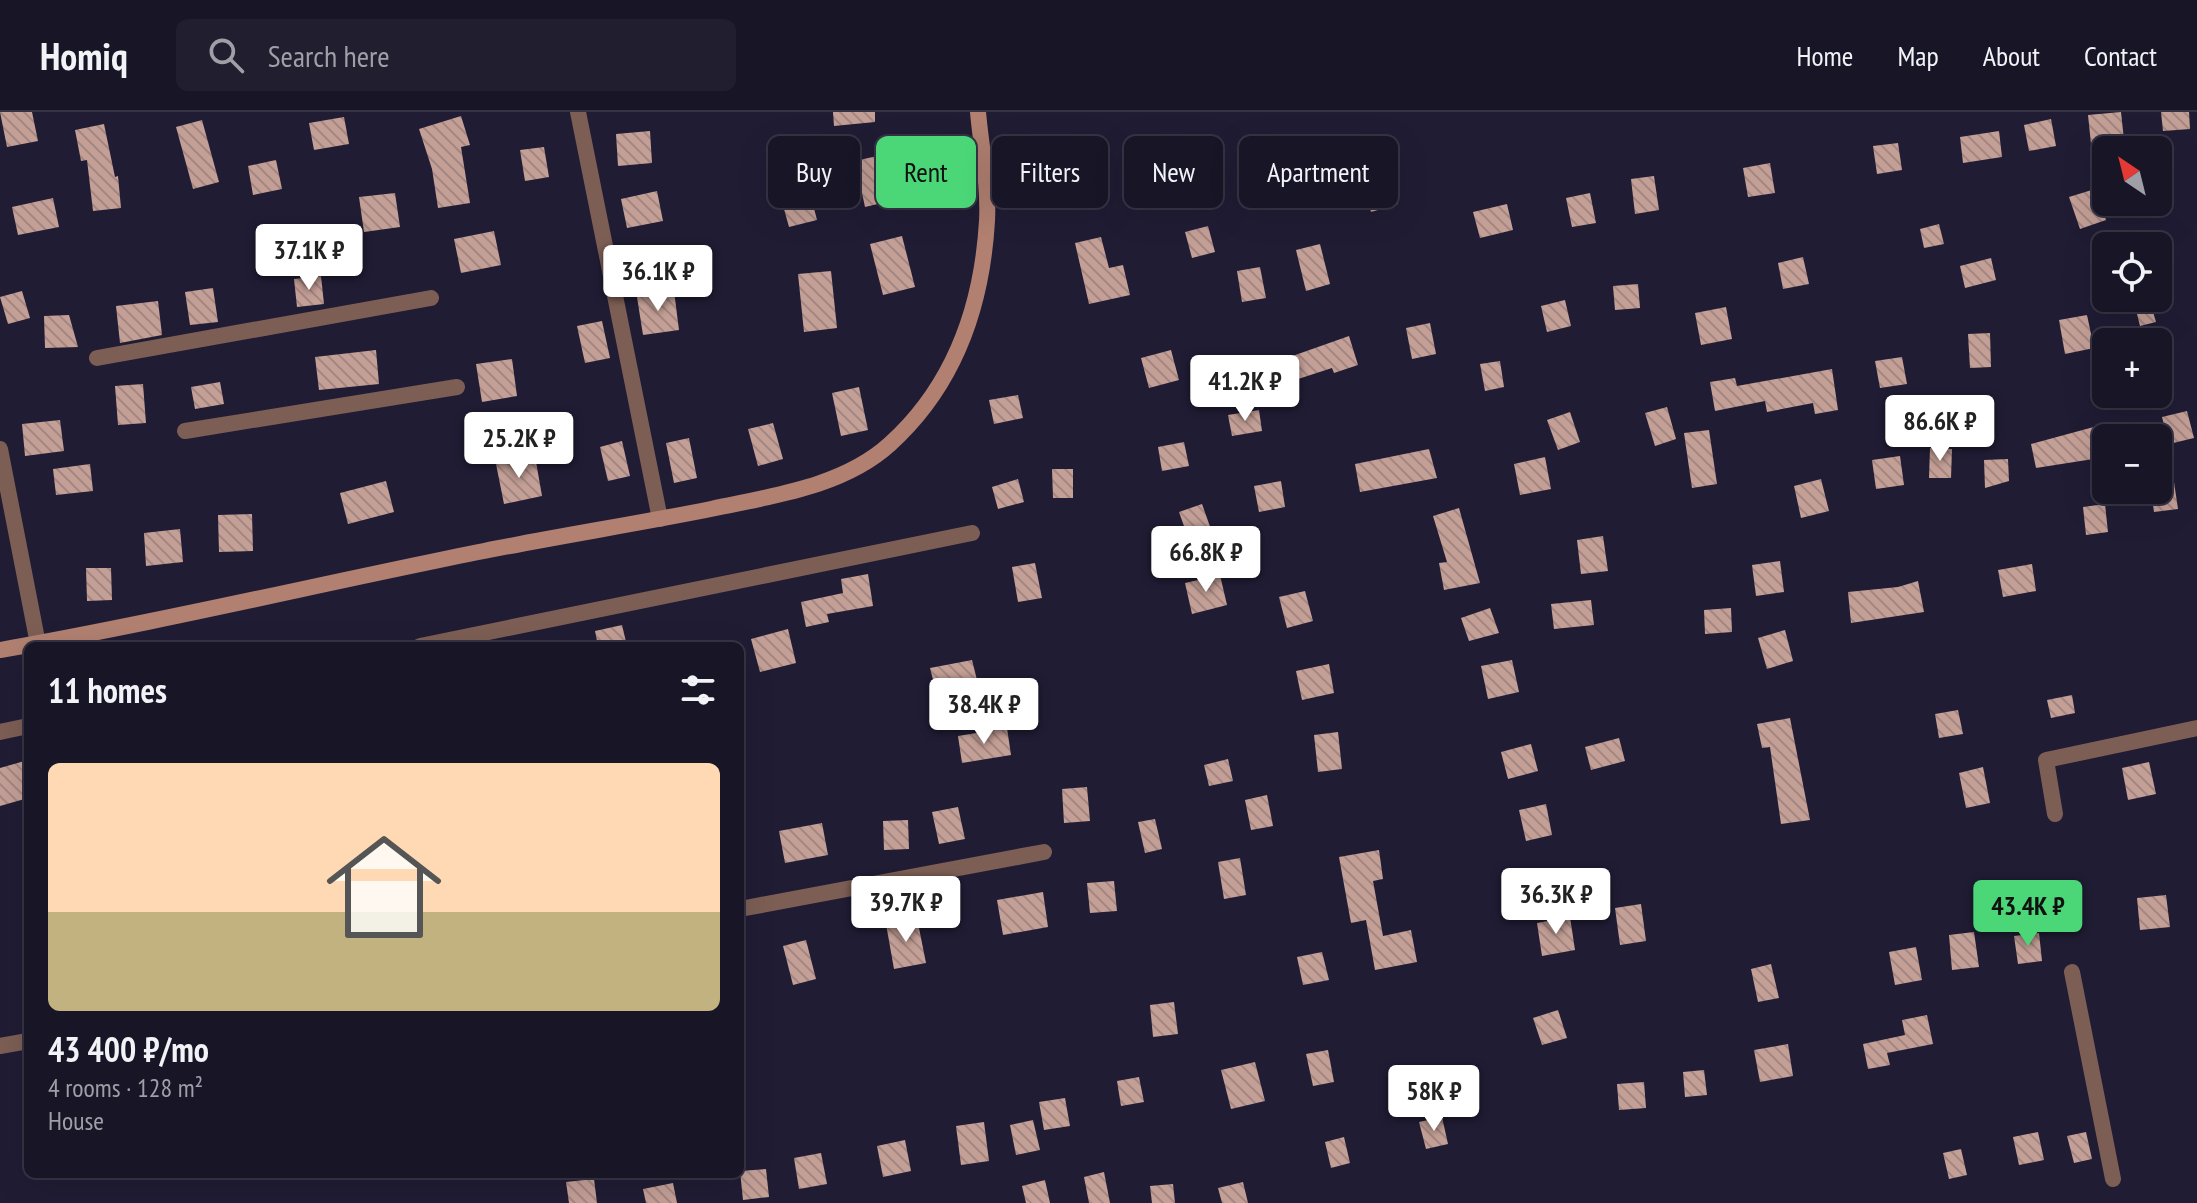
<!DOCTYPE html>
<html lang="en">
<head>
<meta charset="utf-8">
<style>
  :root { --surface:#181527; --page:#211e2f; --text:#f1f3f6; --muted:#9f9fa7; --line:#363444; --accent:#4bd677 }
  body { margin:0; font-family:"PT Sans Narrow",sans-serif; background:var(--page); color:var(--text); height:100vh; display:flex; flex-direction:column; font-size:30px; white-space:nowrap }
  * { box-sizing:border-box; margin:0 }
  p { font-size:26px; color:var(--muted) }
  .icon { flex:none; width:44px; height:44px; fill:none; stroke:currentColor; stroke-width:2; stroke-linecap:round; stroke-linejoin:round }
  .map { position:relative; flex:1; overflow:hidden }
  .sheet { position:absolute; left:24px; top:530px; width:720px; height:536px; display:flex; flex-direction:column; background:var(--surface); border-radius:12px; box-shadow:0 8px 32px #0002,0 0 0 2px var(--line) }
  .sheet>* { flex:none }
  .top-card { position:absolute; left:768px; top:24px; width:760px; height:72px; display:flex; gap:16px }
  .needle { width:52px; rotate:325deg }
  .fabs { position:absolute; left:2092px; top:24px; display:grid; gap:16px }
  .fabs a { display:grid; place-items:center; width:80px; height:80px; border-radius:12px; background:var(--surface); box-shadow:0 8px 32px #0002,0 0 0 2px var(--line); font-size:40px }
  .price { position:absolute; translate:-50% -68px; padding:0 18px; border-radius:8px; background:#fff; color:#222; font-size:26px; line-height:52px; filter:drop-shadow(0 2px 4px #0008) }
  .price::after { content:''; position:absolute; left:50%; top:48px; width:24px; height:18px; margin-left:-12px; background:inherit; clip-path:polygon(0 0,100% 0,50% 100%) }
  .price.active { background:var(--accent); color:#111 }
  ul { padding:0; list-style:none }
  li { display:grid; align-content:center; gap:16px; height:424px; padding:0 24px }
  li span { display:grid; place-items:center; height:248px; border-radius:12px; color:#555 }
  li>.icon { margin-inline-start:auto }
  span .icon { width:144px; height:144px; fill:#fffc; stroke-width:1 }
  li b { font-size:34px }
  h2 { display:flex; justify-content:space-between; align-items:center; height:96px; padding:0 24px; font-size:34px }
  .chip { padding:0 28px; border-radius:12px; background:var(--surface); box-shadow:0 8px 32px #0002,0 0 0 2px var(--line); font-size:28px; line-height:72px }
  .chip.active { background:var(--accent); color:#111 }
  header { display:flex; align-items:center; gap:48px; box-sizing:border-box; height:112px; padding:0 40px; background:var(--surface); border-bottom:2px solid var(--line) }
  header strong { font-size:38px }
  nav { display:flex; gap:44px; margin-inline-start:auto; font-size:28px }
  .search { width:560px; height:72px; background:var(--page); display:flex; align-items:center; gap:20px; box-sizing:border-box; padding:0 28px; border-radius:12px; color:var(--muted); font-size:30px }
  .map>svg:first-child { display:block }
  .building { fill:url(#building-back-hatch) }
  .lines { fill:none; stroke-linecap:round; stroke-linejoin:round }
  .street { stroke:#7c5e54; stroke-width:16 }
  .secondary { stroke:#b18071; stroke-width:16 }
</style>
</head>
<body>
<header>
<strong>Homiq</strong>
<div class="search"><svg class="icon" aria-label="search" viewBox="0 0 24 24"><circle cx="10" cy="10" r="6"/><path d="M15 15l6 6"/></svg>Search here</div>
<nav><a>Home</a><a>Map</a><a>About</a><a>Contact</a></nav>
</header>
<div class="map">
<svg width="2197" height="1091" viewBox="0 0 2197 1091">
  <defs>
    <pattern id="building-back-hatch" width="6" height="6" patternUnits="userSpaceOnUse" patternTransform="scale(2)"><rect width="6" height="6" fill="#c49f96"/><path d="M-1 5l2 2M0 0l6 6M5-1l2 2" fill="none" stroke="#a38782"/></pattern>
  </defs>
  <rect width="100%" height="100%" fill="#201c34"/>
  <g class="building">
    <polygon points="0,0 32,0 38,29 7,35"/>
    <polygon points="833,0 875,0 875,10 834,14"/>
    <polygon points="2121,0 2124,28 2091,32 2088,3"/>
    <polygon points="2161,0 2189,0 2190,17 2163,19"/>
    <polygon points="461,4 470,33 461,35 470,91 438,96 432,57 419,17"/>
    <polygon points="344,5 349,32 314,38 309,11"/>
    <polygon points="2051,7 2056,34 2029,39 2024,13"/>
    <polygon points="202,8 219,70 193,77 176,15"/>
    <polygon points="104,12 115,65 118,64 121,96 93,99 87,48 81,49 75,18"/>
    <polygon points="650,19 652,51 618,54 616,22"/>
    <polygon points="1999,19 2002,45 1963,51 1960,25"/>
    <polygon points="1898,31 1902,58 1877,62 1873,34"/>
    <polygon points="544,35 549,65 525,69 520,38"/>
    <polygon points="886,42 895,88 865,95 855,49"/>
    <polygon points="1216,47 1221,81 1197,84 1193,50"/>
    <polygon points="276,48 282,77 253,83 248,54"/>
    <polygon points="1770,51 1775,81 1748,85 1743,56"/>
    <polygon points="803,53 817,108 789,115 774,61"/>
    <polygon points="1654,64 1659,98 1635,102 1631,67"/>
    <polygon points="1391,66 1398,92 1371,100 1363,74"/>
    <polygon points="2095,77 2106,108 2080,117 2069,85"/>
    <polygon points="657,79 663,109 627,116 621,87"/>
    <polygon points="395,81 400,115 364,120 359,85"/>
    <polygon points="1590,81 1596,111 1572,115 1566,86"/>
    <polygon points="53,86 59,115 18,123 12,95"/>
    <polygon points="1507,92 1513,118 1480,126 1473,100"/>
    <polygon points="1939,112 1944,132 1924,136 1920,117"/>
    <polygon points="1208,114 1215,140 1192,146 1185,120"/>
    <polygon points="494,119 501,153 461,161 454,127"/>
    <polygon points="902,124 915,175 883,183 870,132"/>
    <polygon points="1101,125 1109,156 1123,153 1130,183 1089,192 1075,131"/>
    <polygon points="1320,132 1330,172 1306,179 1296,138"/>
    <polygon points="1803,145 1809,172 1783,177 1778,151"/>
    <polygon points="1991,146 1996,168 1965,176 1960,154"/>
    <polygon points="1260,155 1266,186 1242,190 1237,159"/>
    <polygon points="831,159 837,216 804,220 798,162"/>
    <polygon points="321,164 324,192 297,195 294,167"/>
    <polygon points="1638,172 1640,196 1615,198 1613,174"/>
    <polygon points="213,176 218,210 190,213 185,180"/>
    <polygon points="22,179 30,206 8,212 0,185"/>
    <polygon points="674,179 679,218 643,223 637,185"/>
    <polygon points="2133,186 2149,186 2156,210 2140,214"/>
    <polygon points="1565,188 1571,214 1547,220 1541,194"/>
    <polygon points="158,189 162,223 120,231 116,194"/>
    <polygon points="1726,195 1732,227 1701,233 1695,201"/>
    <polygon points="69,203 78,235 45,236 44,204"/>
    <polygon points="2087,203 2094,236 2065,242 2059,208"/>
    <polygon points="602,209 610,246 585,251 577,214"/>
    <polygon points="1430,211 1436,242 1412,247 1406,216"/>
    <polygon points="1990,221 1991,255 1970,256 1968,222"/>
    <polygon points="1349,224 1358,253 1334,261 1332,256 1292,269 1284,247"/>
    <polygon points="376,238 379,272 319,278 315,245"/>
    <polygon points="1171,238 1179,268 1149,276 1141,246"/>
    <polygon points="1902,245 1907,272 1880,276 1875,249"/>
    <polygon points="512,247 517,284 482,290 476,252"/>
    <polygon points="1500,249 1504,275 1485,279 1480,252"/>
    <polygon points="1832,257 1838,298 1815,302 1813,291 1767,300 1765,289 1715,299 1710,270 1735,266 1737,274"/>
    <polygon points="220,270 224,292 195,297 191,275"/>
    <polygon points="143,272 146,311 118,313 115,274"/>
    <polygon points="859,275 868,318 841,324 832,281"/>
    <polygon points="1018,283 1023,306 994,312 989,288"/>
    <polygon points="1667,295 1676,327 1655,334 1645,301"/>
    <polygon points="1259,298 1262,319 1232,324 1228,303"/>
    <polygon points="2187,299 2194,326 2169,332 2162,305"/>
    <polygon points="1570,300 1580,330 1558,338 1547,308"/>
    <polygon points="60,308 64,339 25,344 22,312"/>
    <polygon points="773,311 783,347 758,354 748,317"/>
    <polygon points="2101,313 2106,345 2036,356 2031,332"/>
    <polygon points="1709,318 1717,372 1692,376 1684,321"/>
    <polygon points="689,326 697,366 674,371 666,331"/>
    <polygon points="622,329 630,364 608,369 600,335"/>
    <polygon points="1184,330 1189,354 1162,359 1158,335"/>
    <polygon points="1930,336 1952,337 1951,366 1929,366"/>
    <polygon points="1429,337 1437,366 1360,380 1355,352"/>
    <polygon points="535,344 542,384 504,392 496,352"/>
    <polygon points="1900,344 1904,373 1876,377 1872,348"/>
    <polygon points="1545,345 1551,377 1520,383 1514,352"/>
    <polygon points="2008,347 2009,369 1985,376 1984,348"/>
    <polygon points="90,352 93,379 56,383 53,357"/>
    <polygon points="1052,357 1073,357 1073,386 1053,386"/>
    <polygon points="1018,367 1024,390 998,397 992,375"/>
    <polygon points="1821,367 1829,399 1801,406 1794,374"/>
    <polygon points="386,369 394,400 348,412 340,381"/>
    <polygon points="1281,369 1285,395 1259,400 1254,374"/>
    <polygon points="2174,370 2178,397 2154,400 2151,378 2158,378 2158,372"/>
    <polygon points="1202,392 1213,423 1190,431 1179,400"/>
    <polygon points="2105,392 2108,420 2086,423 2083,395"/>
    <polygon points="1459,396 1480,471 1444,478 1439,451 1447,450 1433,404"/>
    <polygon points="252,402 253,439 219,440 218,403"/>
    <polygon points="180,417 183,450 146,454 144,421"/>
    <polygon points="1603,424 1608,459 1581,462 1577,428"/>
    <polygon points="1780,449 1784,480 1756,484 1752,453"/>
    <polygon points="1035,451 1042,486 1018,490 1012,455"/>
    <polygon points="2032,452 2036,479 2003,485 1998,458"/>
    <polygon points="86,456 111,456 112,488 87,489"/>
    <polygon points="868,462 873,494 827,502 829,510 806,515 801,490 843,481 841,467"/>
    <polygon points="1220,463 1227,493 1192,502 1185,471"/>
    <polygon points="1918,469 1924,500 1851,511 1848,480 1898,475"/>
    <polygon points="1305,479 1313,509 1287,516 1279,485"/>
    <polygon points="1591,488 1594,513 1554,517 1551,492"/>
    <polygon points="1490,496 1499,521 1469,529 1461,506"/>
    <polygon points="1731,496 1732,520 1705,522 1704,498"/>
    <polygon points="622,513 627,534 598,534 595,519"/>
    <polygon points="788,517 796,551 760,560 751,527"/>
    <polygon points="1785,518 1793,549 1767,557 1758,526"/>
    <polygon points="972,548 979,576 938,587 930,556"/>
    <polygon points="1512,548 1519,580 1488,587 1481,554"/>
    <polygon points="1329,552 1334,581 1302,588 1296,559"/>
    <polygon points="2072,583 2075,601 2051,606 2047,588"/>
    <polygon points="1958,598 1963,622 1939,626 1935,602"/>
    <polygon points="1790,606 1810,708 1781,712 1770,635 1762,636 1757,612"/>
    <polygon points="1007,616 1011,643 962,651 958,624"/>
    <polygon points="1338,620 1342,657 1318,660 1314,623"/>
    <polygon points="1619,626 1625,649 1591,658 1585,635"/>
    <polygon points="1531,632 1538,659 1508,667 1501,640"/>
    <polygon points="1228,647 1233,669 1209,674 1204,653"/>
    <polygon points="28,648 28,686 0,694 0,656"/>
    <polygon points="2149,650 2156,682 2128,688 2122,656"/>
    <polygon points="1983,655 1990,691 1966,696 1959,661"/>
    <polygon points="1087,675 1090,709 1064,711 1062,677"/>
    <polygon points="1267,683 1273,714 1251,718 1245,688"/>
    <polygon points="1546,692 1552,723 1526,729 1519,698"/>
    <polygon points="958,695 965,727 939,732 932,700"/>
    <polygon points="1155,707 1162,737 1145,741 1138,710"/>
    <polygon points="908,708 909,737 884,738 883,709"/>
    <polygon points="822,711 828,743 785,751 779,719"/>
    <polygon points="1379,738 1383,767 1373,769 1383,824 1411,818 1417,850 1375,858 1366,808 1351,811 1339,745"/>
    <polygon points="1240,746 1246,783 1224,787 1218,750"/>
    <polygon points="1114,769 1117,799 1090,801 1087,771"/>
    <polygon points="1043,780 1048,815 1003,823 997,788"/>
    <polygon points="2166,783 2170,815 2140,818 2137,786"/>
    <polygon points="1641,792 1646,829 1620,833 1615,796"/>
    <polygon points="1570,805 1575,838 1542,844 1537,811"/>
    <polygon points="917,806 926,851 894,857 886,812"/>
    <polygon points="1974,820 1979,855 1952,858 1949,823"/>
    <polygon points="2039,821 2042,849 2018,852 2014,824"/>
    <polygon points="806,828 816,867 793,873 783,834"/>
    <polygon points="1916,835 1922,868 1895,873 1889,840"/>
    <polygon points="1322,840 1329,868 1303,873 1297,845"/>
    <polygon points="1771,852 1779,886 1758,890 1751,857"/>
    <polygon points="1174,890 1178,922 1153,925 1150,893"/>
    <polygon points="1558,898 1567,926 1542,933 1533,906"/>
    <polygon points="1927,903 1933,932 1887,941 1890,953 1868,957 1863,932 1905,923 1902,908"/>
    <polygon points="1788,932 1793,964 1760,970 1754,938"/>
    <polygon points="1328,938 1334,970 1313,974 1306,942"/>
    <polygon points="1255,950 1265,989 1231,997 1221,958"/>
    <polygon points="1704,958 1707,983 1685,985 1683,960"/>
    <polygon points="1139,965 1144,990 1121,994 1117,969"/>
    <polygon points="1644,970 1646,996 1619,998 1617,972"/>
    <polygon points="1065,986 1070,1014 1044,1018 1039,990"/>
    <polygon points="1442,1005 1448,1032 1426,1037 1419,1010"/>
    <polygon points="1033,1008 1040,1038 1016,1043 1010,1013"/>
    <polygon points="984,1010 989,1049 961,1053 956,1014"/>
    <polygon points="2038,1020 2044,1048 2019,1053 2013,1025"/>
    <polygon points="2086,1020 2092,1047 2074,1051 2067,1024"/>
    <polygon points="1344,1025 1350,1051 1331,1056 1325,1030"/>
    <polygon points="905,1028 911,1059 883,1065 877,1034"/>
    <polygon points="1961,1037 1967,1063 1949,1067 1943,1041"/>
    <polygon points="821,1041 827,1072 799,1077 794,1046"/>
    <polygon points="766,1057 769,1085 743,1088 740,1059"/>
    <polygon points="1104,1060 1110,1091 1089,1091 1084,1065"/>
    <polygon points="594,1067 597,1091 569,1091 566,1070"/>
    <polygon points="1045,1068 1050,1091 1026,1091 1022,1074"/>
    <polygon points="1243,1070 1248,1091 1222,1091 1218,1076"/>
    <polygon points="673,1071 677,1091 646,1091 643,1077"/>
    <polygon points="1173,1072 1175,1091 1152,1091 1150,1074"/>
  </g>
  <g class="lines">
    <g class="street">
      <polyline points="578,0 660,407"/>
      <polyline points="97,246 431,186"/>
      <polyline points="185,319 457,275"/>
      <polyline points="0,337 38,532"/>
      <polyline points="420,534 972,421"/>
      <polyline points="0,620 28,614"/>
      <polyline points="2055,702 2046,648 2197,616"/>
      <polyline points="740,797 1044,740"/>
      <polyline points="2072,860 2113,1067"/>
      <polyline points="0,934 28,929"/>
    </g>
    <path class="secondary" d="M 0,538 C 162,510 323,471 484,439 C 559,424 636,412 711,397 C 771,384 843,375 890,332 C 955,273 982,194 987,109 C 989,73 981,35 978,0"/>
  </g>
</svg>
<div class="fabs">
<a><svg class="needle" viewBox="-14 -14 28 28"><path d="M0-13l5 13h-10z" fill="#e53935"/><path d="M0 13l5-13h-10z" fill="#9f9fa7"/></svg></a>
<a><svg class="icon" aria-label="locate" viewBox="0 0 24 24"><circle cx="12" cy="12" r="6"/><path d="M12 2v4M12 18v4M2 12h4M18 12h4"/></svg></a>
<a>+</a>
<a>−</a>
</div>
<b class="price" style="left:309px;top:180px">37.1K ₽</b>
<b class="price" style="left:658px;top:201px">36.1K ₽</b>
<b class="price" style="left:1245px;top:311px">41.2K ₽</b>
<b class="price" style="left:1940px;top:351px">86.6K ₽</b>
<b class="price" style="left:519px;top:368px">25.2K ₽</b>
<b class="price" style="left:1206px;top:482px">66.8K ₽</b>
<b class="price" style="left:984px;top:634px">38.4K ₽</b>
<b class="price" style="left:1556px;top:824px">36.3K ₽</b>
<b class="price" style="left:906px;top:832px">39.7K ₽</b>
<b class="price active" style="left:2028px;top:836px">43.4K ₽</b>
<b class="price" style="left:1434px;top:1021px">58K ₽</b>
<div class="top-card">
<a class="chip">Buy</a>
<a class="chip active">Rent</a>
<a class="chip">Filters</a>
<a class="chip">New</a>
<a class="chip">Apartment</a>
</div>
<section class="sheet">
<h2>11 homes<svg class="icon" aria-label="filters" viewBox="0 0 24 24"><path d="M4 7h16M4 17h16"/><circle cx="9" cy="7" r="2"/><circle cx="15" cy="17" r="2"/></svg></h2>
<ul>
<li><span style="background:linear-gradient(#ffd9b3 60%,#c2b280 0)"><svg class="icon" aria-label="home" viewBox="0 0 24 24"><path d="M3 11l9-7 9 7M6 9v11h12V9"/></svg></span><div><b>43 400 ₽/mo</b><p>4 rooms · 128 m²</p><p>House</p></div></li>
</ul>
</section>
</div>
</body>
</html>
